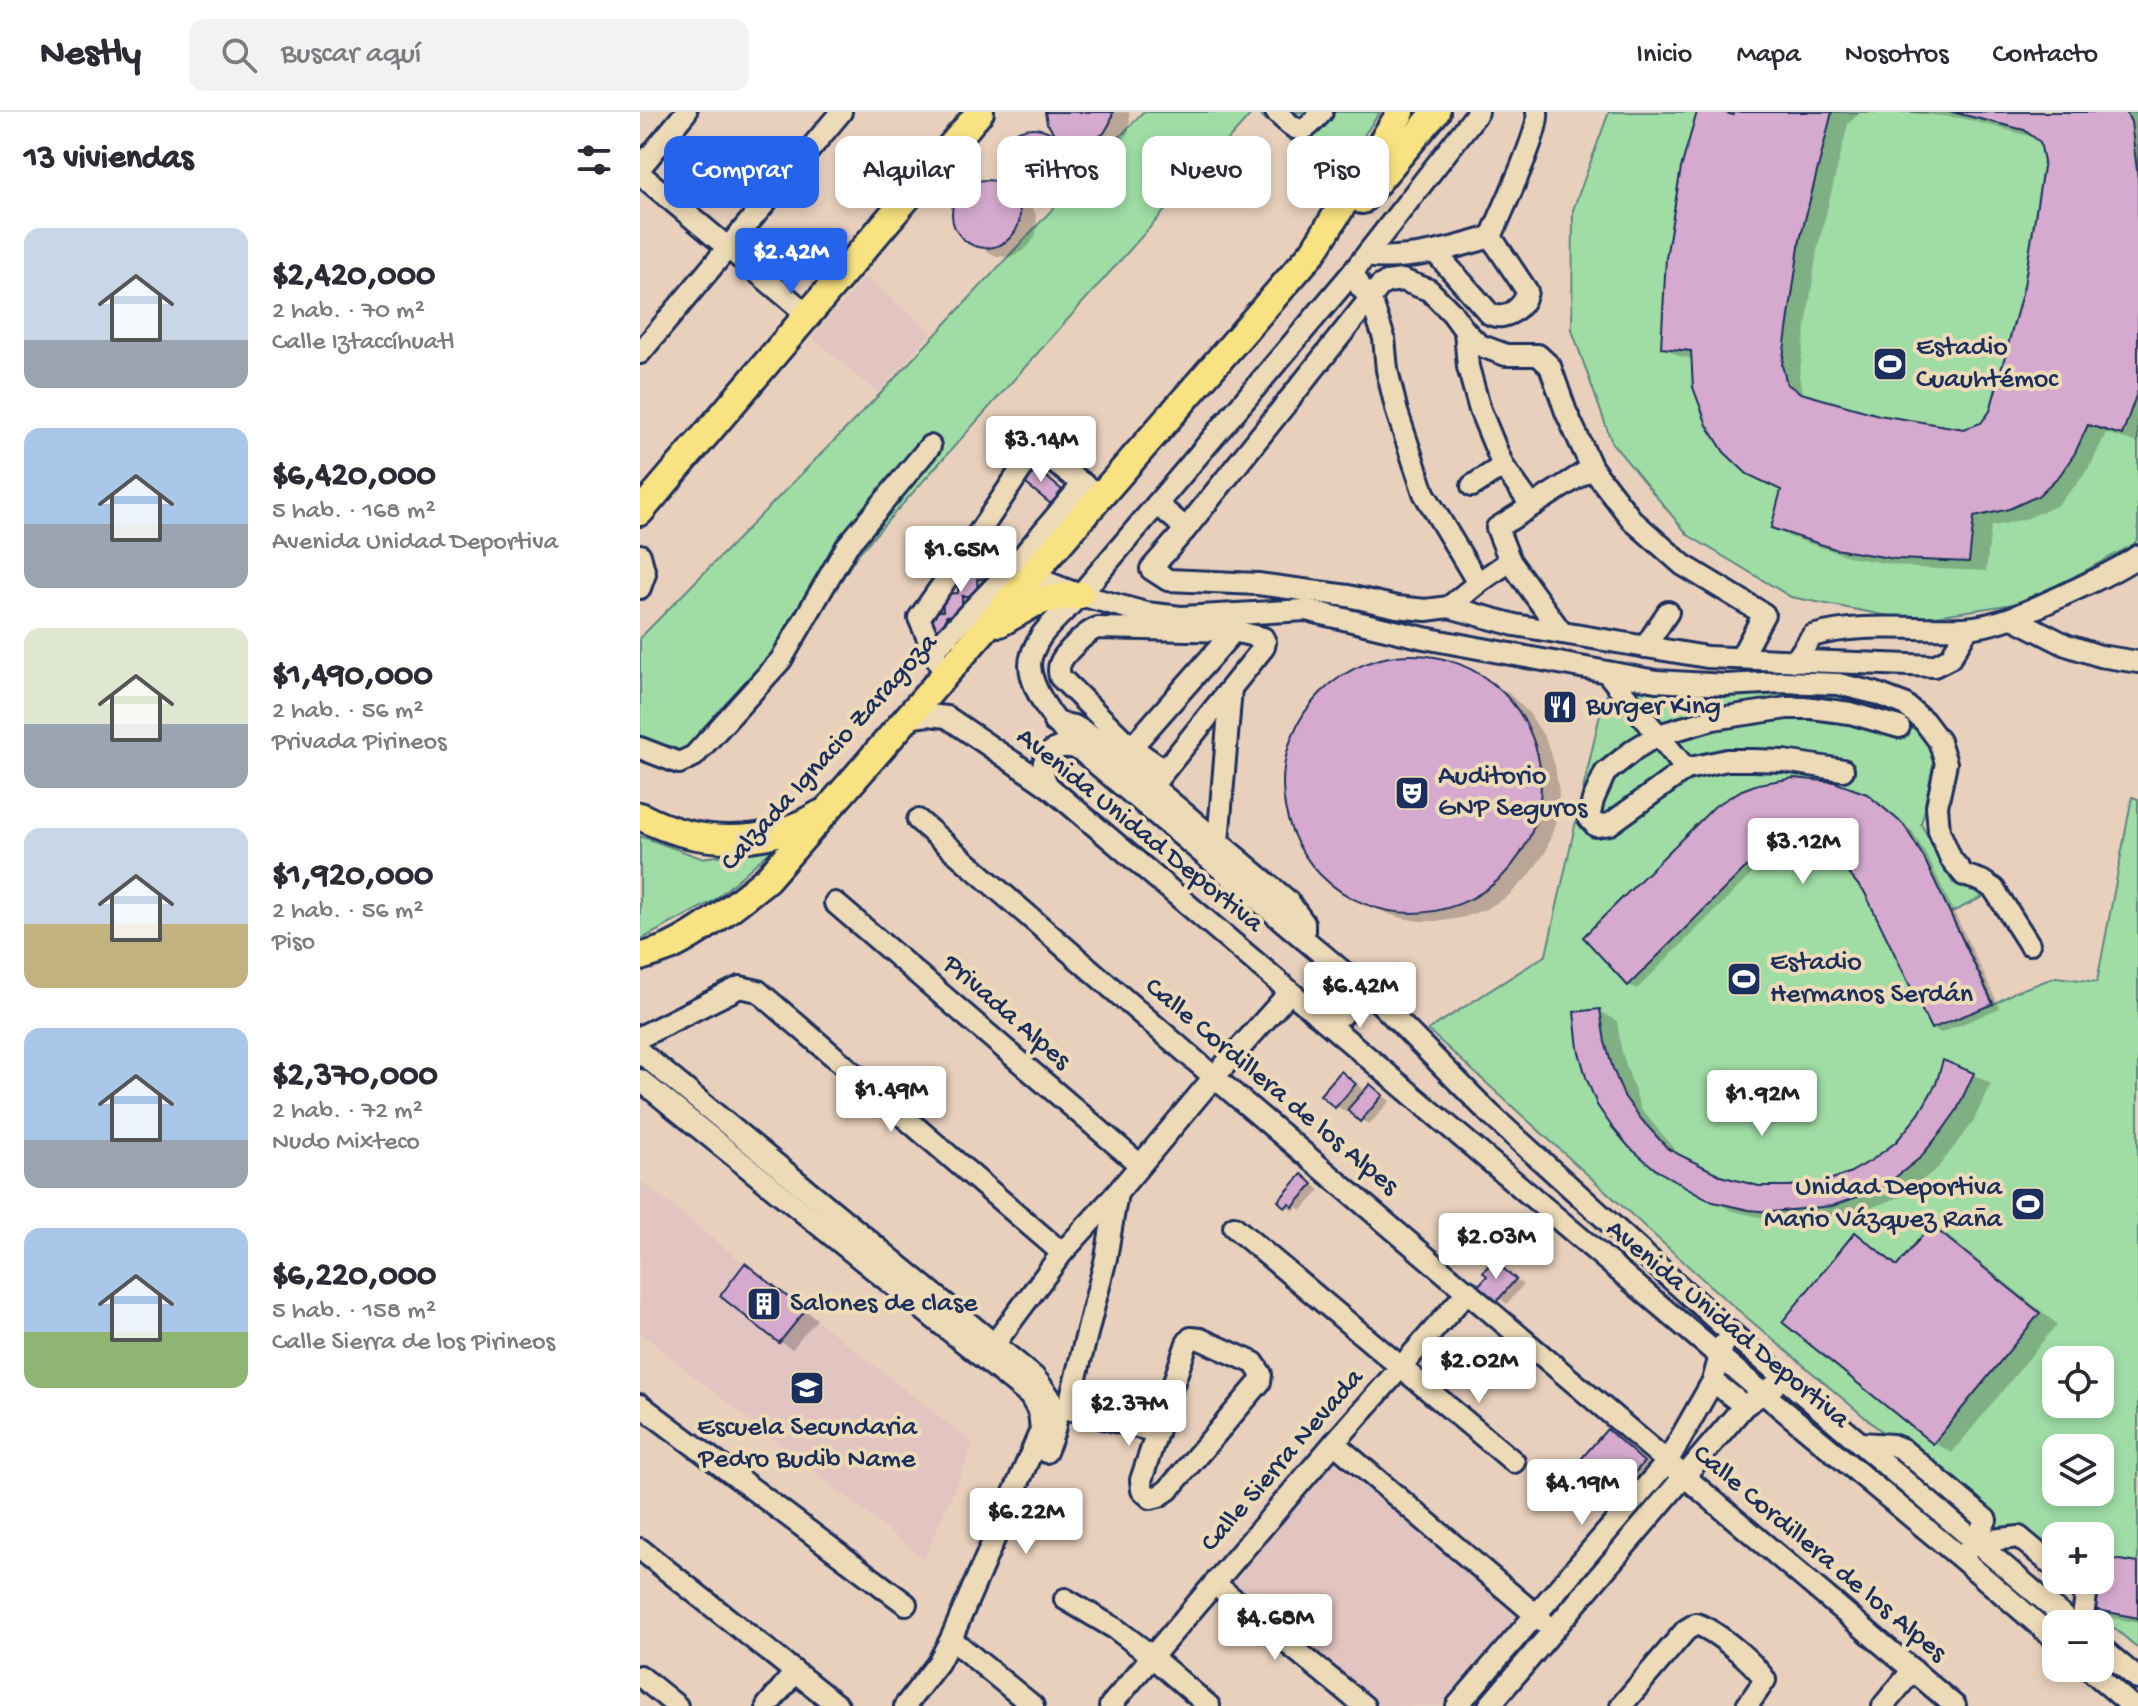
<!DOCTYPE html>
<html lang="es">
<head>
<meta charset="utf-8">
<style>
  :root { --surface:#fff; --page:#f2f2f3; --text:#2b2b33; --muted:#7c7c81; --line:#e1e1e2; --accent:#2563eb }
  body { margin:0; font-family:"Gochi Hand",sans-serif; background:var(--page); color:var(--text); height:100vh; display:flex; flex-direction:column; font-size:30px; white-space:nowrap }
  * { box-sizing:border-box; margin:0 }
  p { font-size:26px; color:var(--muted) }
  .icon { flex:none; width:44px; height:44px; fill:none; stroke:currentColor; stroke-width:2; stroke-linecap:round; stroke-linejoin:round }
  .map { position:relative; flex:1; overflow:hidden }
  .details { display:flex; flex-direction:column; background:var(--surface); width:640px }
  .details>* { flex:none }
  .top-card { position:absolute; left:24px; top:24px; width:760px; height:72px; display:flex; gap:16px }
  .buttons { position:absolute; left:1402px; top:1234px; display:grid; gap:16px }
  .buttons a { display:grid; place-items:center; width:72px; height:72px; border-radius:16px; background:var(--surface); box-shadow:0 4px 12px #0003; font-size:40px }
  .price { position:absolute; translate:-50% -68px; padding:0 18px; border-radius:8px; background:#fff; color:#222; font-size:26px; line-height:52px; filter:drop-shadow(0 2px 4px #0008) }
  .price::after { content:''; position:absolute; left:50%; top:48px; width:24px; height:18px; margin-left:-12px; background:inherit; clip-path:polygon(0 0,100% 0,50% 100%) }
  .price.active { background:var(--accent); color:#fff }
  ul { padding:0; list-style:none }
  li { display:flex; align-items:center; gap:24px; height:200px; padding:0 24px }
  li span { display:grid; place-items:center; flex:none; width:224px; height:160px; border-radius:16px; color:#555 }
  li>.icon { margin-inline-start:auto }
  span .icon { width:96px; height:96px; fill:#fffc; stroke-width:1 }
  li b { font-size:34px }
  h2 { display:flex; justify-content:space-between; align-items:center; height:96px; padding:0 24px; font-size:34px }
  .tag { padding:0 28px; border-radius:16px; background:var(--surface); box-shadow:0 4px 12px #0003; font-size:28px; line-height:72px }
  .tag.active { background:var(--accent); color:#fff }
  header { display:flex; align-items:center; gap:48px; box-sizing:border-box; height:112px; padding:0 40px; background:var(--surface); border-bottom:2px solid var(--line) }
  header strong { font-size:38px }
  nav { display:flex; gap:44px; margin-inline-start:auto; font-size:28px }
  .search { width:560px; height:72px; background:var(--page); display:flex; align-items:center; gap:20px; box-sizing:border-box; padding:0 28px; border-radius:16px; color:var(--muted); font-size:30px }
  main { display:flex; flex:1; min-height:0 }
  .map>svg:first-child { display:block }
  .built { fill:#e2c5c1 }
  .green { fill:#9fdda5; stroke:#5d8682; stroke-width:2; fill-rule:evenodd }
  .shadow { fill:#0003 }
  .building { fill:#d5aace; stroke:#1b2f5e; stroke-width:2 }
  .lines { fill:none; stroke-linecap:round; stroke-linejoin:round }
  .minor-casing { stroke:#1b2f5e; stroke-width:26 }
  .major-casing { stroke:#1b2f5e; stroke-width:32 }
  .minor { stroke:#eddab7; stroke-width:20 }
  .major { stroke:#f8e281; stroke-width:26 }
  .labels { text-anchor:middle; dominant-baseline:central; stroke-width:8; stroke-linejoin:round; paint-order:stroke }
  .poi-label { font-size:28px; fill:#1b2f5e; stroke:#eddab7; text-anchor:start }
  .street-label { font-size:28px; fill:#1b2f5e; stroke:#eddab7 }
</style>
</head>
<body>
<header>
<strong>Nestly</strong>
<div class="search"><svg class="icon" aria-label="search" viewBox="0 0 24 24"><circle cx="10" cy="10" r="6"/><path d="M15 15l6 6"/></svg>Buscar aquí</div>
<nav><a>Inicio</a><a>Mapa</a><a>Nosotros</a><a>Contacto</a></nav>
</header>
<main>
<section class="details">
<h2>13 viviendas<svg class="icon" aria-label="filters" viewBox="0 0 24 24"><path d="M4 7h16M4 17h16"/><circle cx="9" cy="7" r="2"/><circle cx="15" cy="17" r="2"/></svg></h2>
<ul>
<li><span style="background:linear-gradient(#c9d6e8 70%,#9aa5b1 0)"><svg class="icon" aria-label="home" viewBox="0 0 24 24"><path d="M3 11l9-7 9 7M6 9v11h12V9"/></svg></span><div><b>$2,420,000</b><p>2 hab. · 70 m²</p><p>Calle Iztaccíhuatl</p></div></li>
<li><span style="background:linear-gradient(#a9c7e8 60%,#9aa5b1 0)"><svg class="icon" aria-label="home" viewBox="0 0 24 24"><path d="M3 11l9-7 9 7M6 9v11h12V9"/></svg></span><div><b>$6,420,000</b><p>5 hab. · 168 m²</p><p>Avenida Unidad Deportiva</p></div></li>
<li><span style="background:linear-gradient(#dfe7d0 60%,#9aa5b1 0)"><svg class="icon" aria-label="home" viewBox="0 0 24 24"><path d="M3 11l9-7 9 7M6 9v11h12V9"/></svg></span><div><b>$1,490,000</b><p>2 hab. · 56 m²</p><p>Privada Pirineos</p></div></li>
<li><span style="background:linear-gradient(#c9d6e8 60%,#c2b280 0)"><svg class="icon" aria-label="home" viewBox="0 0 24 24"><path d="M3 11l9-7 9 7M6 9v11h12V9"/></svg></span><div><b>$1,920,000</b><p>2 hab. · 56 m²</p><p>Piso</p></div></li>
<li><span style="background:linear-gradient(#a9c7e8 70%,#9aa5b1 0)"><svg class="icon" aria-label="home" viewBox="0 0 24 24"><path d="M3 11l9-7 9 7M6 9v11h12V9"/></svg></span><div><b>$2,370,000</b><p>2 hab. · 72 m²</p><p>Nudo Mixteco</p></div></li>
<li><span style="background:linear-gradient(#a9c7e8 65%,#8fb573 0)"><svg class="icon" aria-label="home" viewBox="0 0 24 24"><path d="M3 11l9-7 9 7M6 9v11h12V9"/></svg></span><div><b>$6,220,000</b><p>5 hab. · 158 m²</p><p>Calle Sierra de los Pirineos</p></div></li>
</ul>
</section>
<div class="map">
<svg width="1498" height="1594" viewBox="0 0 1498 1594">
  <rect width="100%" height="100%" fill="#e8d0bc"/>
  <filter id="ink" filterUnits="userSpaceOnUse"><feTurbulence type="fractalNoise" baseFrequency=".0125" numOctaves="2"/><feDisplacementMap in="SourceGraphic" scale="16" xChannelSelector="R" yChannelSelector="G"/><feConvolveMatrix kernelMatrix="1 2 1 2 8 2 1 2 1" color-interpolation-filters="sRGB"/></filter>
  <g filter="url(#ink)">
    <g class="built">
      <polygon points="225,165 292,220 237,281 172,225"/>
      <polygon points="0,1069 334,1332 284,1447 0,1221"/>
      <polygon points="691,1348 880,1503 804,1594 732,1594 586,1474"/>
    </g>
    <g class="green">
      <polygon points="503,0 613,0 218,442 138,568 42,646 5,629 0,624 0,526 242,280"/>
      <polygon points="617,0 740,0 695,66"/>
      <polygon points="969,0 1498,0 1498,427 1493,433 1387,490 1269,508 1151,485 1048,423 972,331 932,218 933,98"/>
      <path d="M 991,572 L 1051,585 L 1068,586 L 1149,579 L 1207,582 L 1270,603 L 1283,617 L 1299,648 L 1281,712 L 1313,771 L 1353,780 L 1310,801 L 1354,892 L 1375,880 L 1416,865 L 1457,870 L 1492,685 L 1498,687 L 1498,1536 L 1417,1468 L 1460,1468 L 1460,1424 L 1416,1424 L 1416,1467 L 1078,1181 L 788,918 L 906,843 L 963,589 C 968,577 979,576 991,572 ZM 1416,1248 L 1460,1248 L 1460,1292 L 1416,1292 ZM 1416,1336 L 1460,1336 L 1460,1380 L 1416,1380 Z"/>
      <polygon points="0,724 61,746 133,737 73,789 0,828"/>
    </g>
    <g class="shadow">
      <polygon points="407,0 489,0 490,10 488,21 482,31 472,37 462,41 451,40 422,25"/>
      <polygon points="1059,0 1076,0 1094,5 1096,0 1221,0 1208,12 1177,139 1159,264 1164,284 1238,305 1324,319 1342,313 1352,300 1386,175 1406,49 1402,29 1397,26 1321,6 1261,0 1496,0 1498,3 1498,331 1466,321 1452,351 1437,372 1416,394 1388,406 1351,415 1346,459 1276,456 1214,446 1150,425 1133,415 1143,379 1109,361 1054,246 1041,245 1023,235"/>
      <polygon points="389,18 400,19 411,24 430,34 438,42 443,52 444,63 442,74 436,84 427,90 416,93 405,93 395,89 378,79 369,72 363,63 361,44 365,34 371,27"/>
      <polygon points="342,70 353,70 364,75 381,84 391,93 396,103 397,115 395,125 388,135 379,141 369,145 357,144 348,140 329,129 321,123 316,114 313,105 314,95 318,86 332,72"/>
      <polygon points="392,355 429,384 420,395 412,390"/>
      <polygon points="353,448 366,455 303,526 290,518"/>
      <polygon points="765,545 795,547 823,555 868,581 889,601 905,626 915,653 919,682 915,712 906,739 889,764 868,784 848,796 825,805 802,809 778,809 754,804 732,795 713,784 693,771 676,755 662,736 652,714 646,691 644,668 647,644 655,621 666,600 685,578 709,561 736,550"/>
      <polygon points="1236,690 1273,720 1291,752 1360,896 1301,921 1292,916 1227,780 1200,749 1190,742 1166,737 1147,738 1127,747 997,877 989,873 1076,696"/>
      <polygon points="960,899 977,909 982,941 1001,997 1043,1047 1084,1067 1119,1076 1150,1076 1184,1072 1210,1062 1233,1049 1257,1031 1280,1003 1298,972 1304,951 1333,962 1351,972 1334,1008 1298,1056 1260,1085 1210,1103 1150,1109 1128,1107 1093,1099 1036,1068 959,992"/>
      <polygon points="709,966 725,979 731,974 750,989 729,1013 707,996 704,999 696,994"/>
      <polygon points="663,1065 680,1078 662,1098 657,1095 654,1099 646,1094"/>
      <polygon points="1291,1115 1309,1125 1417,1212 1312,1341 1294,1331 1144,1210 1215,1123 1233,1133 1259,1154"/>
      <polygon points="854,1150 883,1173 867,1192 841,1173 850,1163"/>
      <polygon points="105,1154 118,1161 177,1207 152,1237 140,1230"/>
      <polygon points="967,1320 980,1327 1016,1358 994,1383 981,1376"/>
      <polygon points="1498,1453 1498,1511 1473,1506 1455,1496"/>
    </g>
    <g class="building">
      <polygon points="405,0 473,0 470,11 464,21 454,28 443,32 431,31 421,27 413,20 407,11"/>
      <polygon points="1057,0 1083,0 1093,3 1094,0 1192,0 1160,128 1142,253 1147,272 1161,281 1239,303 1324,317 1341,311 1350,299 1384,174 1404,49 1400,30 1384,18 1312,0 1486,0 1491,10 1498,67 1498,278 1482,323 1448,313 1435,341 1420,363 1398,384 1369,397 1334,405 1329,450 1256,447 1195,437 1131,416 1141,378 1107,362 1084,340 1067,313 1053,275 1051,239 1021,236 1026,146 1041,56"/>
      <circle cx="393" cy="50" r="34"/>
      <circle cx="346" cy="102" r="34"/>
      <polygon points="392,353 422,378 411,392 380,367"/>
      <polygon points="333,446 353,446 354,466 337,467 338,484 322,484 322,503 306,504 307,519 288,519 287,500 303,499 302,482 318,481 318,464 334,463"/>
      <circle cx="772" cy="672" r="129"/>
      <polygon points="1154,666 1194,670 1227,682 1264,713 1284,746 1353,892 1291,917 1225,781 1199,750 1182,739 1157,733 1138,735 1118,743 988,874 943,825 1075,694 1102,678 1118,672"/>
      <polygon points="960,897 965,930 973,957 984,984 1002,1008 1028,1037 1084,1065 1119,1074 1149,1074 1184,1070 1209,1061 1232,1048 1256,1030 1279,1002 1296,972 1303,948 1334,961 1317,998 1302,1019 1280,1046 1242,1076 1192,1094 1131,1100 1109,1098 1073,1090 1016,1058 989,1035 972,1015 957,993 946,965 938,936 934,900"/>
      <polygon points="701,959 716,972 695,996 680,983"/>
      <polygon points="730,972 743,983 720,1010 707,998"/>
      <polygon points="662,1062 673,1072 653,1095 649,1091 645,1096 638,1089"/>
      <polygon points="1291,1113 1400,1201 1293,1332 1142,1210 1215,1120 1257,1154"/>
      <polygon points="853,1148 876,1167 857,1189 838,1174 847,1164 843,1160"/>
      <polygon points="105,1151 165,1199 139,1231 80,1184"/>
      <polygon points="967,1317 1004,1350 980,1378 942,1346"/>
      <polygon points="1462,1445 1498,1451 1498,1506 1453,1497 1458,1468 1460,1468"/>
    </g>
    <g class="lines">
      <g class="minor-casing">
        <g id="minor">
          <path d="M 636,0 C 659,21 660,25 682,0"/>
          <path d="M 838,0 L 713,160 L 440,483 C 428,496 412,509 401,524 C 396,532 390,543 390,553 C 391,582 422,618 440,638 L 740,891 L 851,1003 L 1083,1214 L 1432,1512"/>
          <polyline points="0,56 46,0"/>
          <polyline points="0,62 168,203"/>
          <path d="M 795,140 L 850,202 C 865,210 885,195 887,179 L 851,125"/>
          <path d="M 726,144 C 765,150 814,136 851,125 C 860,103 901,18 897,0"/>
          <polyline points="713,160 721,176 730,185 744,226 747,258 757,300 784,381 838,471"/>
          <polyline points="825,219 828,255 840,298 863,354 891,393"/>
          <polyline points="0,241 201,0"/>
          <polyline points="832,374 863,354"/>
          <polyline points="517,392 537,409 545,418"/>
          <polyline points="338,422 388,347 396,342 406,345 453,379"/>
          <polyline points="0,443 5,462 0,476"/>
          <polyline points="870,449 922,521"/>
          <polyline points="809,495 838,471 870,449 857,416 952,356"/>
          <polyline points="1373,506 1426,533 1460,544 1498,550"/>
          <polyline points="1005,535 1028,500"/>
          <polyline points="293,539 376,452 443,372"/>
          <polyline points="1101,545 1124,502 1043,453 992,408 952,356 926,300 910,254 898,243 866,243 839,233 825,219 812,201 789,178 762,168 747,170 740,174 545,418 511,457 528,468 618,472 708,484 757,495 786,498 809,495 875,513 1067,545 1294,554 1310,546 1328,516"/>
          <path d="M 1155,549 L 1172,524 C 1222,510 1273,518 1324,516 C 1361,514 1395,496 1428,481 C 1451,470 1477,459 1498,444"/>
          <polyline points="967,561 1046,657"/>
          <polyline points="304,563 279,506 338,422 391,464 440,483 506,501 541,505 666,498 784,526 1016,569 1086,573 1143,570 1198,572 1235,581 1264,592 1284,609 1299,629 1306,651 1297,694 1299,719 1311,747 1324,763 1342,769 1354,777 1389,832"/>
          <polyline points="266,606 288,603 307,605 408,674 1123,1281 1321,1446 1416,1528"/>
          <polyline points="414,610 434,614 455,626 648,789 664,811 664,827"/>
          <polyline points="0,636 39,651 54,644 141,548 207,434 290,334"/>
          <polyline points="483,645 594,519"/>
          <polyline points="1203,658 1144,649 1113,648 1087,648 1046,657 970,712 956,714 949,706 953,688 965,661 995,637 1018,623 1073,607 1147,596 1172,596 1210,601 1259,615"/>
          <path d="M 408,674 C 393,649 414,626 440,638"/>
          <path d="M 512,674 L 624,535 L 625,530 L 623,526 L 594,519 L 458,516 C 448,518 423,542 420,552 C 418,557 419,560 420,565 L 491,635 L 524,658"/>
          <polyline points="278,708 574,965 1315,1594"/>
          <polyline points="578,730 591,577"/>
          <polyline points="195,791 500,1053"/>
          <path d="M 675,901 C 701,911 719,898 715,870"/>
          <polyline points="0,925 100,875 118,879 422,1141"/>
          <path d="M 0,940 L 394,1265 C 420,1296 422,1302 406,1340"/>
          <polyline points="0,968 390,1284 399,1300 401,1318 311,1527 298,1551 265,1594"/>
          <polyline points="594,1115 874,1350"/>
          <polygon points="551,1226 560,1227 614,1251 621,1262 620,1270 528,1378 519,1384 511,1386 502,1378 501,1368 547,1231"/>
          <polyline points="355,1231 422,1141 477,1081 574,965 650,880"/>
          <polyline points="1073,1269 1104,1294"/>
          <polyline points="0,1293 266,1492"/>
          <polyline points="428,1297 466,1146 477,1081"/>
          <polyline points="415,1300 428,1297 517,1320"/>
          <polyline points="694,1331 904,1510"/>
          <polyline points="1221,1331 1252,1333 1262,1337 1346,1408 1334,1430 1327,1439"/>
          <polyline points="1334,1430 1379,1425 1416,1456"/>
          <polyline points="0,1437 198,1594"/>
          <polyline points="1430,1468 1446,1483 1442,1512"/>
          <polyline points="575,1472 724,1594"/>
          <polyline points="425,1487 476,1517 505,1539 569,1594"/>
          <polyline points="311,1527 393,1594"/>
          <polyline points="1460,1535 1498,1567"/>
          <polyline points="1448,1556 1492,1594"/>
          <polyline points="0,1564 37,1594"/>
          <polyline points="127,1594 155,1560"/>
          <polyline points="470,1594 694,1331 828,1179"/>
          <polyline points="817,1594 1027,1350 1073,1269 1083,1233"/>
          <polyline points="849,1594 1104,1294 1134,1274"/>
          <path d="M 981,1594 L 1046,1518 L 1056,1512 C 1075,1518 1114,1550 1125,1568 L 1107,1594"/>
          <polyline points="1243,1594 1273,1558"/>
        </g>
      </g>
      <g class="major-casing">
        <g id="major">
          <polyline points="722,88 796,0"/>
          <polyline points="0,400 340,0"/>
          <polyline points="360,511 393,492 407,487 440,483"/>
          <path d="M 0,704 C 56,734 125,736 180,702"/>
          <path d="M 0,845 C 10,842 20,839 30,835 C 65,818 97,791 127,767 L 673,140 L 761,0"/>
        </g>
      </g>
      <use href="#minor" class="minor"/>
      <use href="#major" class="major"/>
    </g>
  </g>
  <defs>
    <g id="stadium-square" transform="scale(1.8)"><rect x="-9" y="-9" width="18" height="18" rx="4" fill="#1b2f5e" stroke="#eddab7"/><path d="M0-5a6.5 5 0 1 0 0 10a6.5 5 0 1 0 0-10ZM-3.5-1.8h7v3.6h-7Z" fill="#fff"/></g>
    <g id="restaurant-square" transform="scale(1.8)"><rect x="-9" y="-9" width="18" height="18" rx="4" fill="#1b2f5e" stroke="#eddab7"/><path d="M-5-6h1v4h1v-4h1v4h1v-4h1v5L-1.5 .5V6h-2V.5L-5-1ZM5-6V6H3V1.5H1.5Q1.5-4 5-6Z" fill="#fff"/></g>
    <g id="theatre-square" transform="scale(1.8)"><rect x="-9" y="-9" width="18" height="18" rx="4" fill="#1b2f5e" stroke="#eddab7"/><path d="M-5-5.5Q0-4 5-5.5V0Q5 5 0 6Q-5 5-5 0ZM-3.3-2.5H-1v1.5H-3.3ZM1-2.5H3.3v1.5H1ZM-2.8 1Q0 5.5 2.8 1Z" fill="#fff"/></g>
    <g id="building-square" transform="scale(1.8)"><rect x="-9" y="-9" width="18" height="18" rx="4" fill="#1b2f5e" stroke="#eddab7"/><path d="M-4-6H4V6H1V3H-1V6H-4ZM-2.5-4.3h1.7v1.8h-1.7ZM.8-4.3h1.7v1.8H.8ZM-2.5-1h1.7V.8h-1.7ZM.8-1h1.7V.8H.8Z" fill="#fff"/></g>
    <g id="school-square" transform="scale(1.8)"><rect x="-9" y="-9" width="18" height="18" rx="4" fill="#1b2f5e" stroke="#eddab7"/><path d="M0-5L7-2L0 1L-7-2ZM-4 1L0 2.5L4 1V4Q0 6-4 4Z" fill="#fff"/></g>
  </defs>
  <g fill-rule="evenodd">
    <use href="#stadium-square" x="1250" y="252"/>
    <use href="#restaurant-square" x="920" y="595"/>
    <use href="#theatre-square" x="772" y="681"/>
    <use href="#stadium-square" x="1104" y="867"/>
    <use href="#stadium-square" x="1388" y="1092"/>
    <use href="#building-square" x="124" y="1192"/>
    <use href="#school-square" x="167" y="1276"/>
  </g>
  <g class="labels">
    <g class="poi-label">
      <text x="1276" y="236">Estadio<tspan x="1276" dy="32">Cuauhtémoc</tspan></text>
      <text x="946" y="595">Burger King</text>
      <text x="798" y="665">Auditorio<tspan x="798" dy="32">GNP Seguros</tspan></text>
      <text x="1130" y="851">Estadio<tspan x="1130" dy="32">Hermanos Serdán</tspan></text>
      <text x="1362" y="1076" text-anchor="end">Unidad Deportiva<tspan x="1362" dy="32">Mario Vázquez Raña</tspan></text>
      <text x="150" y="1192">Salones de clase</text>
      <text x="167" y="1316" text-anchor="middle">Escuela Secundaria<tspan x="167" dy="32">Pedro Budib Name</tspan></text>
    </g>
    <g class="street-label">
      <text transform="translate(190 641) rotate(-48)">Calzada Ignacio Zaragoza</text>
      <text transform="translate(499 719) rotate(39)">Avenida Unidad Deportiva</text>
      <text transform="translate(366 901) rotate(41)">Privada Alpes</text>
      <text transform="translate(631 975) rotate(40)">Calle Cordillera de los Alpes</text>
      <text transform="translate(1087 1213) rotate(40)">Avenida Unidad Deportiva</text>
      <text transform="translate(643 1349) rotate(-49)">Calle Sierra Nevada</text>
      <text transform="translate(1179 1442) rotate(40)">Calle Cordillera de los Alpes</text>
    </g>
  </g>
</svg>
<div class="buttons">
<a><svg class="icon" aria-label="locate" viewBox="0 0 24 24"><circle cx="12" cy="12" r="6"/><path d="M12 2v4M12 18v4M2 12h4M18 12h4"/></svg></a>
<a><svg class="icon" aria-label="layers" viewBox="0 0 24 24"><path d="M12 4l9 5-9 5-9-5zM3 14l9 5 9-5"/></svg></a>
<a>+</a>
<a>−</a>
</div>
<b class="price active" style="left:151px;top:184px">$2.42M</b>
<b class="price" style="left:401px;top:372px">$3.14M</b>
<b class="price" style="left:321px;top:482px">$1.65M</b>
<b class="price" style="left:1163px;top:774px">$3.12M</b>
<b class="price" style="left:720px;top:918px">$6.42M</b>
<b class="price" style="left:251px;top:1022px">$1.49M</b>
<b class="price" style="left:1122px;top:1026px">$1.92M</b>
<b class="price" style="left:856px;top:1169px">$2.03M</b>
<b class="price" style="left:839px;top:1293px">$2.02M</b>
<b class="price" style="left:489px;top:1336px">$2.37M</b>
<b class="price" style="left:942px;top:1415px">$4.19M</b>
<b class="price" style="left:386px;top:1444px">$6.22M</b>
<b class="price" style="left:635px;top:1550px">$4.68M</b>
<div class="top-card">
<a class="tag active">Comprar</a>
<a class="tag">Alquilar</a>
<a class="tag">Filtros</a>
<a class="tag">Nuevo</a>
<a class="tag">Piso</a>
</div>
</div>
</main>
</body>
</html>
